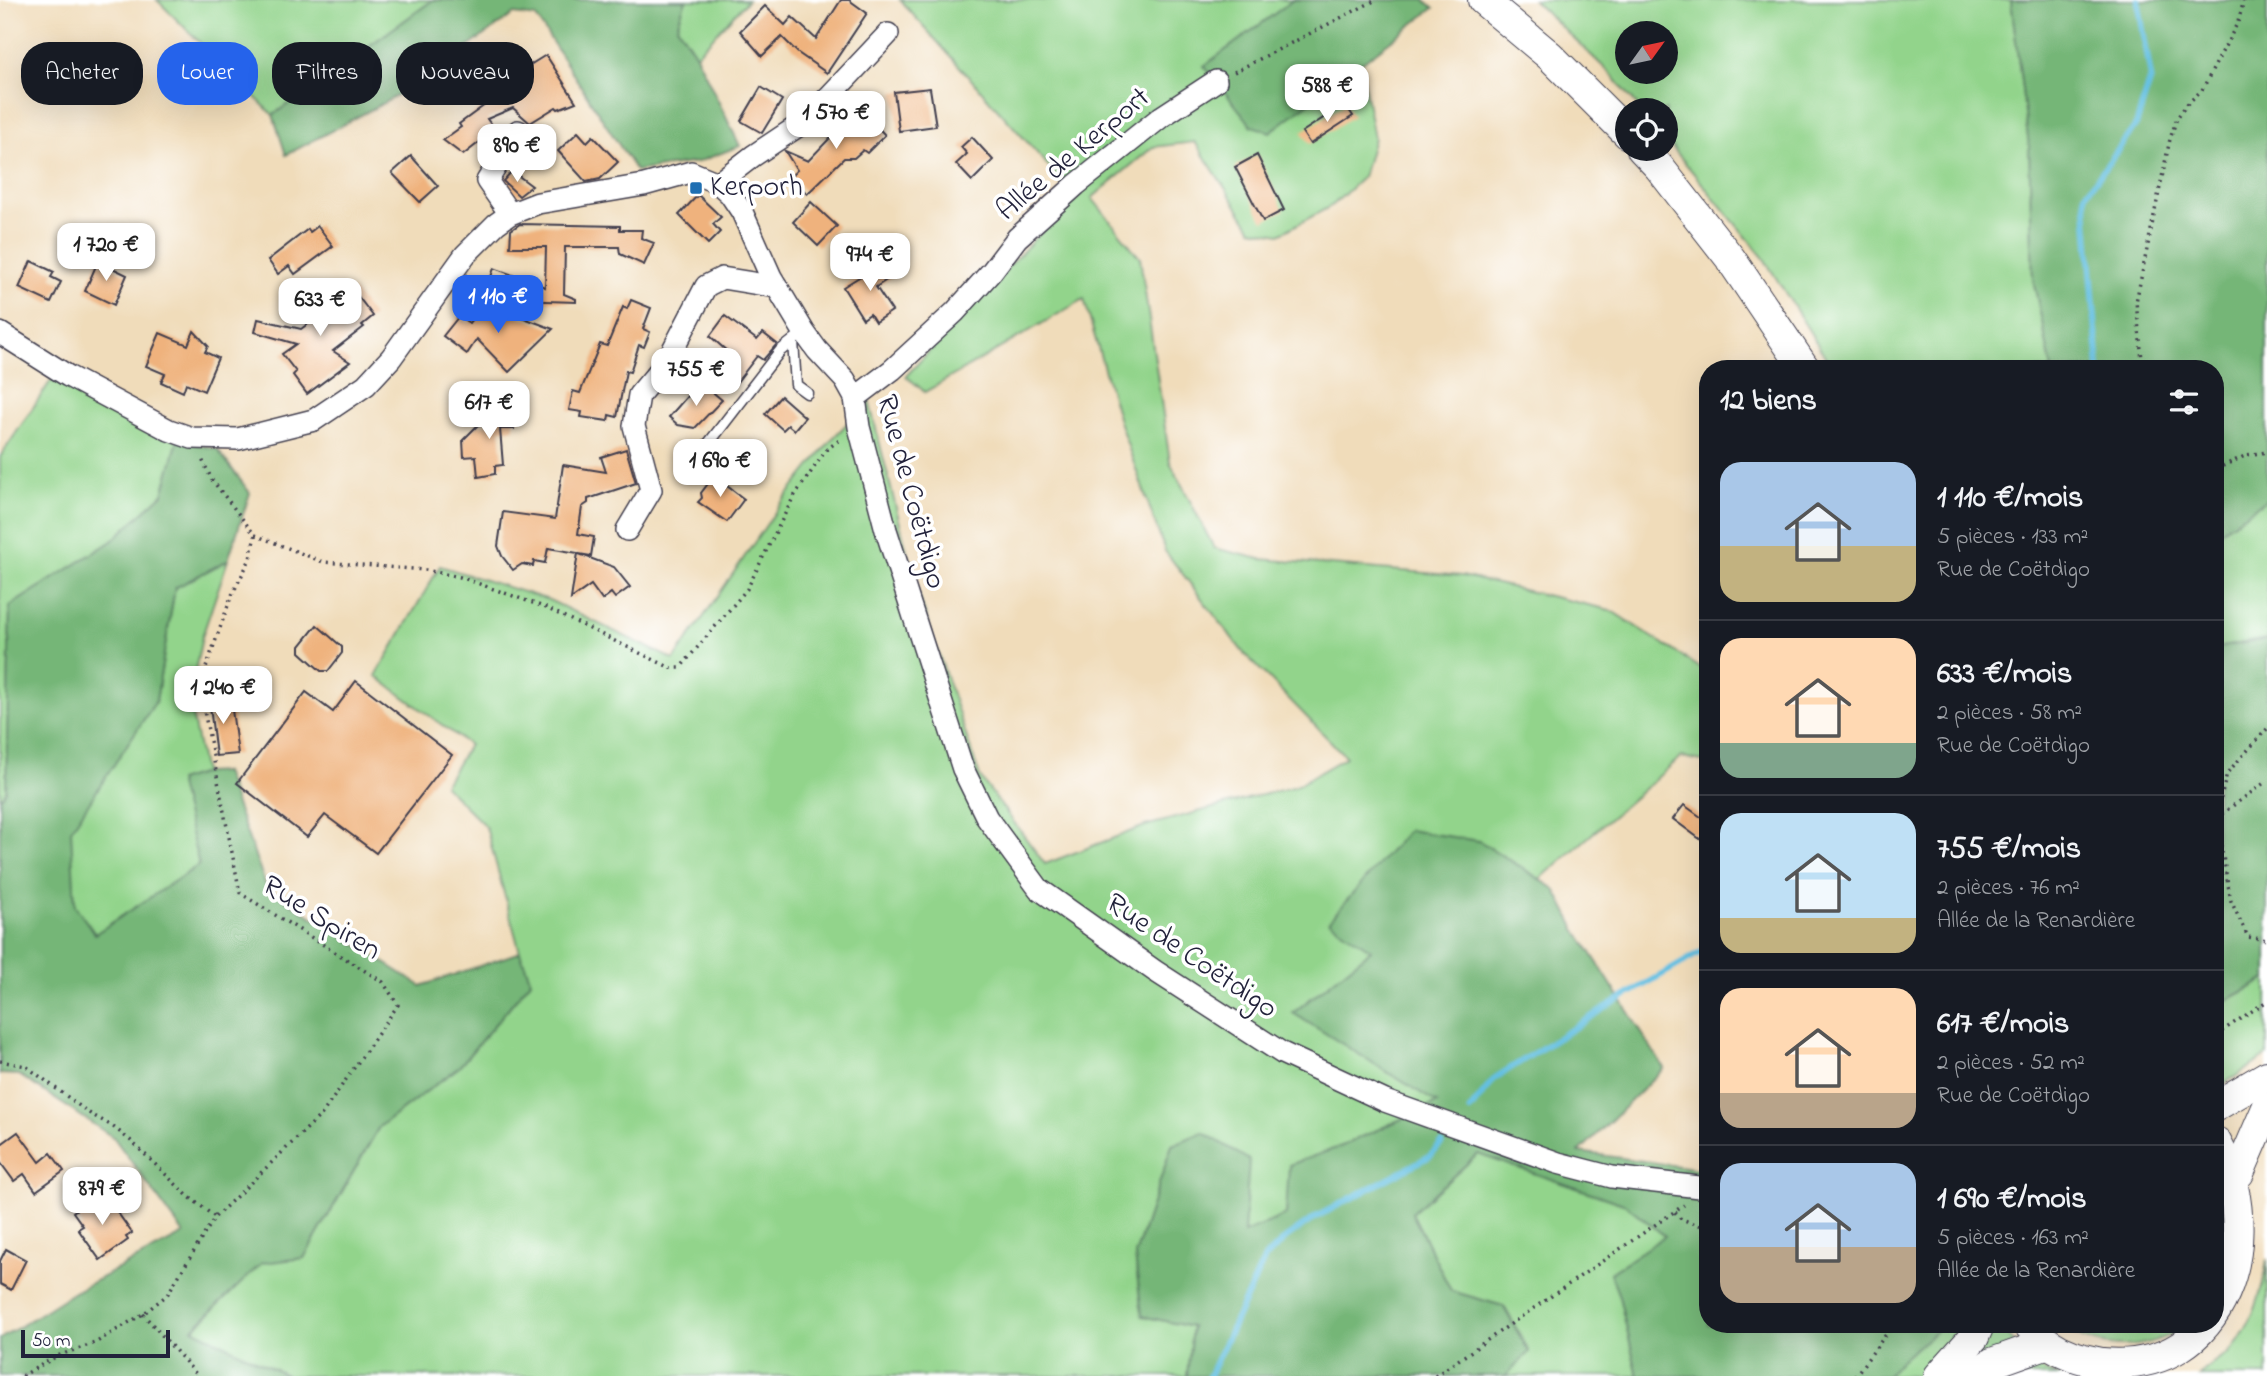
<!DOCTYPE html>
<html lang="fr">
<head>
<meta charset="utf-8">
<style>
  :root { --surface:#171b24; --page:#20242c; --text:#f1f3f6; --muted:#9ea1a6; --line:#363941; --accent:#2563eb }
  body { margin:0; font-family:"Indie Flower",sans-serif; background:var(--page); color:var(--text); height:100vh; display:flex; flex-direction:column; font-size:26px; white-space:nowrap }
  * { box-sizing:border-box; margin:0 }
  p { font-size:23px; color:var(--muted) }
  .icon { flex:none; width:38px; height:38px; fill:none; stroke:currentColor; stroke-width:2; stroke-linecap:round; stroke-linejoin:round }
  .map { position:relative; flex:1; overflow:hidden }
  .side { position:absolute; left:1699px; top:360px; width:525px; height:973px; display:flex; flex-direction:column; background:var(--surface); border-radius:28px; box-shadow:0 7px 28px #0002 }
  .side>* { flex:none }
  .top-card { position:absolute; left:21px; top:42px; width:665px; height:63px; display:flex; gap:14px }
  .needle { width:46px; rotate:57deg }
  .tools { position:absolute; left:1615px; top:21px; display:grid; gap:14px }
  .tools a { display:grid; place-items:center; width:63px; height:63px; border-radius:50%; background:var(--surface); box-shadow:0 7px 28px #0002; font-size:35px }
  .scale { position:absolute; left:21px; bottom:18px; width:149px; box-sizing:border-box; padding-left:7px; border:4px solid #22223b; border-top:0; font-size:19px; line-height:24px; white-space:nowrap; color:#22223b; -webkit-text-stroke:5px #fff; paint-order:stroke }
  .price { position:absolute; translate:-50% -60px; padding:0 16px; border-radius:14px; background:#fff; color:#222; font-size:23px; line-height:46px; filter:drop-shadow(0 2px 4px #0008) }
  .price::after { content:''; position:absolute; left:50%; top:42px; width:21px; height:16px; margin-left:-10px; background:inherit; clip-path:polygon(0 0,100% 0,50% 100%) }
  .price.on { background:var(--accent); color:#fff }
  ul { padding:0; list-style:none }
  li { display:flex; align-items:center; gap:21px; height:175px; padding:0 21px }
  li+li { border-top:2px solid var(--line) }
  li span { display:grid; place-items:center; flex:none; width:196px; height:140px; border-radius:21px; color:#555 }
  li>.icon { margin-inline-start:auto }
  span .icon { width:84px; height:84px; fill:#fffc; stroke-width:1 }
  li b { font-size:30px }
  h2 { display:flex; justify-content:space-between; align-items:center; height:84px; padding:0 21px; font-size:30px }
  .pill { padding:0 24px; border-radius:28px; background:var(--surface); box-shadow:0 7px 28px #0002; font-size:24px; line-height:63px }
  .pill.on { background:var(--accent); color:#fff }
  .map>svg:first-child { display:block }
  .green { fill:#92d48b; stroke:#5a7b63; stroke-width:2; fill-rule:evenodd }
  .forest { fill:#75b677; stroke:#4c6c59; stroke-width:2 }
  .lines { fill:none; stroke-linecap:round; stroke-linejoin:round }
  .stream { stroke:#64c0e2; stroke-width:6 }
  .building { fill:#efb27d }
  .lane-casing { stroke:#413e4e; stroke-width:13 }
  .street-casing { stroke:#413e4e; stroke-width:24 }
  .secondary-casing { stroke:#413e4e; stroke-width:32 }
  .path { stroke:#413e4e; stroke-width:3.5; stroke-dasharray:2 5; stroke-linecap:butt }
  .lane { stroke:#fff; stroke-width:10 }
  .street { stroke:#fff; stroke-width:21 }
  .secondary { stroke:#fff; stroke-width:30 }
  .poi-dot { fill:#1f6fb2; stroke:#fff; stroke-width:2.5 }
  .labels { text-anchor:middle; dominant-baseline:central; stroke-width:7; stroke-linejoin:round; paint-order:stroke }
  .street-label { font-size:30px; fill:#22223b; stroke:#fff }
  .poi-label { font-size:30px; fill:#22223b; stroke:#fff; text-anchor:start }
</style>
</head>
<body>
<div class="map">
<svg width="2267" height="1376" viewBox="0 0 2267 1376">
  <rect width="100%" height="100%" fill="#fff"/>
  <filter id="ink" filterUnits="userSpaceOnUse"><feTurbulence type="fractalNoise" baseFrequency=".0143" numOctaves="2"/><feDisplacementMap in="SourceGraphic" scale="14" xChannelSelector="R" yChannelSelector="G"/><feConvolveMatrix kernelMatrix="1 2 1 2 8 2 1 2 1" color-interpolation-filters="sRGB"/></filter>
  <filter id="wash" filterUnits="userSpaceOnUse"><feTurbulence type="fractalNoise" baseFrequency=".00686" numOctaves="4" result="noise"/><feDisplacementMap in="SourceGraphic" scale="28" xChannelSelector="R" yChannelSelector="G"/><feGaussianBlur stdDeviation="1.57" result="paint"/><feColorMatrix in="noise" values="0 0 0 0 0 0 0 0 0 0 0 0 0 0 0 0 0 1.4 0 .05"/><feComposite in="paint" operator="in"/></filter>
  <g filter="url(#wash)">
    <rect width="100%" height="100%" fill="#f0dcba"/>
    <g class="green">
      <polygon points="157,0 433,0 273,115"/>
      <polygon points="686,0 748,0 696,55 677,26"/>
      <polygon points="900,0 1293,0 1205,67 1270,132 1360,63 1374,138 1363,177 1333,205 1280,234 1252,229 1195,142 1153,147 1092,198 1140,258 1170,462 1214,548 1260,559 1462,576 1610,610 1708,673 1708,762 1681,757 1540,879 1479,841 1330,920 1372,950 1293,1013 1437,1103 1342,1146 1290,1165 1286,1215 1243,1234 1172,1145 1135,1255 1142,1316 1192,1327 1187,1376 288,1376 193,1330 262,1262 304,1258 379,1127 459,1067 531,981 520,952 486,827 444,785 469,745 376,676 440,566 549,600 674,660 782,502 833,438 869,401 916,587 980,777 1045,864 1145,826 1296,786 1346,757 1243,652 1165,551 1119,421 1084,299 925,392 906,376 1072,199 1054,172"/>
      <path d="M 1533,0 L 2011,0 L 2029,146 L 2033,279 L 2052,369 L 1833,369 L 1763,257 L 1666,140 L 1666,110 L 1641,110 L 1611,74 ZM 1628,33 L 1666,33 L 1666,72 L 1628,72 Z"/>
      <polygon points="52,379 178,440 163,494 112,541 10,606 6,791 0,799 0,457"/>
      <polygon points="2267,499 2267,639 2216,648 2216,534"/>
      <polygon points="228,560 202,637 189,700 204,773 179,781 199,865 95,934 75,906 70,830 156,701 175,587"/>
      <polygon points="2267,979 2267,1056 2216,1089 2216,1006"/>
      <polygon points="1478,1154 1627,1205 1666,1237 1610,1273 1619,1296 1638,1376 1506,1376 1529,1351 1504,1306 1451,1291 1412,1213"/>
      <polygon points="2216,1174 2233,1219 2216,1296"/>
      <path d="M 2267,1260 L 2267,1376 L 2199,1376 C 2208,1364 2224,1359 2233,1348 C 2254,1322 2263,1291 2267,1260 Z"/>
      <polygon points="1940,1325 2001,1325 2032,1367 2060,1376 1887,1376 1900,1361"/>
      <path d="M 2058,1325 L 2189,1325 C 2143,1352 2104,1354 2058,1325 Z"/>
    </g>
    <g class="forest">
      <polygon points="433,0 686,0 677,26 696,55 740,146 698,162 636,171 536,17 514,14 408,90 286,155 273,115"/>
      <polygon points="1293,0 1425,0 1434,8 1270,132 1252,126 1204,66"/>
      <polygon points="2011,0 2267,0 2267,499 2216,534 2216,369 2052,369 2033,279 2029,146"/>
      <polygon points="178,440 217,449 250,493 228,560 175,588 156,701 71,830 75,906 95,934 199,865 178,781 204,773 224,772 267,888 421,986 520,952 531,981 459,1067 379,1127 304,1258 262,1263 193,1329 288,1376 0,1376 0,1339 74,1292 184,1234 114,1138 19,1075 0,1074 0,799 6,791 10,606 112,541 163,494"/>
      <polygon points="2267,639 2267,979 2216,1006 2216,648"/>
      <polygon points="1408,830 1479,841 1555,889 1576,929 1664,1068 1579,1152 1700,1169 1708,1162 1708,1325 1940,1325 1936,1331 1900,1361 1887,1376 1638,1376 1619,1296 1610,1273 1665,1236 1626,1205 1478,1154 1412,1213 1451,1291 1503,1306 1529,1352 1506,1376 1187,1376 1192,1327 1142,1316 1135,1255 1172,1145 1203,1132 1249,1160 1244,1233 1286,1215 1289,1165 1342,1146 1437,1103 1293,1013 1371,950 1329,921"/>
    </g>
    <g class="lines">
      <g class="stream">
        <polyline points="2099,369 2085,195 2136,125 2151,78 2138,0"/>
        <polyline points="1470,1110 1495,1078 1613,1003 1708,948"/>
        <polyline points="1209,1376 1265,1258 1286,1238 1316,1217 1430,1156 1442,1143"/>
      </g>
    </g>
    <g id="blocks">
      <g class="building">
        <polygon points="841,0 849,0 867,13 827,73 798,53 782,37 762,56 740,31 765,6 785,25 792,17 816,39"/>
        <polygon points="546,55 576,102 558,109 556,107 530,123 513,108 487,119 495,130 463,155 443,140 461,127 459,124 500,94 496,86"/>
        <polygon points="761,87 782,100 762,133 741,121"/>
        <polygon points="930,88 936,126 899,131 894,92"/>
        <polygon points="1345,104 1353,116 1310,144 1302,132"/>
        <polygon points="850,113 859,122 866,115 885,135 867,153 863,150 854,158 844,158 807,194 791,176 797,170 785,151 808,161 832,136 830,133"/>
        <polygon points="578,132 587,142 593,136 618,162 600,179 586,182 558,151"/>
        <polygon points="972,137 993,160 972,181 956,164 967,154 961,147"/>
        <polygon points="1257,155 1284,210 1263,221 1235,167"/>
        <polygon points="411,156 438,186 420,202 392,173"/>
        <polygon points="512,171 532,186 519,196 503,181"/>
        <polygon points="698,195 721,217 713,224 720,232 708,244 679,215"/>
        <polygon points="811,202 837,226 818,246 793,222"/>
        <polygon points="520,224 620,226 620,230 642,230 641,238 654,243 644,265 620,254 619,247 565,247 564,294 576,299 576,302 487,299 492,292 487,289 494,268 545,287 546,247 510,247 511,230"/>
        <polygon points="318,226 333,246 295,274 289,266 278,274 268,260 308,229 310,232"/>
        <polygon points="31,261 54,272 51,277 61,282 51,303 19,288"/>
        <polygon points="98,261 127,275 114,305 85,291"/>
        <polygon points="882,263 891,277 876,287 892,311 875,322 870,314 863,319 843,287"/>
        <polygon points="337,289 343,298 353,290 373,316 362,325 364,327 333,351 350,362 307,394 293,375 296,372 282,354 296,344 255,332 258,319 301,329 320,315 314,307"/>
        <polygon points="631,300 651,308 643,329 650,332 644,347 639,345 630,372 626,371 617,417 609,415 608,421 581,417 582,412 569,410 573,391 580,393 600,344 607,346 623,307 627,309"/>
        <polygon points="484,303 553,329 509,372 477,339 467,354 443,336 459,316 469,323"/>
        <polygon points="725,316 757,340 763,333 777,344 763,360 757,356 730,391 737,360 710,336"/>
        <polygon points="194,331 208,346 205,352 218,358 204,391 186,383 183,392 161,382 165,374 146,366 160,333 188,345"/>
        <polygon points="702,383 722,400 695,428 678,425 669,417 689,394 692,396"/>
        <polygon points="781,396 805,417 794,430 788,425 783,430 765,414"/>
        <polygon points="515,404 514,429 500,429 503,465 495,466 495,474 478,477 476,456 464,457 463,440 478,425 497,424 496,405"/>
        <polygon points="626,449 636,483 588,499 588,503 582,507 578,534 594,537 591,556 579,554 614,567 630,587 615,598 611,593 602,600 591,585 571,599 578,553 548,548 545,563 534,561 533,566 522,564 513,570 502,556 498,546 503,512 555,519 563,465 606,472 601,457"/>
        <polygon points="714,476 744,499 727,522 698,502 702,498 701,493"/>
        <polygon points="317,625 342,647 342,653 328,671 321,671 300,652 300,646"/>
        <polygon points="356,681 452,755 376,853 325,815 307,837 237,783 306,692 333,712"/>
        <polygon points="230,695 238,754 216,756 209,698"/>
        <polygon points="1684,805 1708,822 1708,845 1673,819"/>
        <polygon points="18,1132 40,1162 51,1153 64,1171 36,1191 24,1174 14,1181 0,1162 0,1145"/>
        <polygon points="92,1198 97,1207 108,1199 132,1233 126,1237 128,1240 100,1260 78,1229 83,1226 73,1212"/>
        <polygon points="6,1249 26,1260 11,1290 0,1284 0,1261"/>
      </g>
    </g>
  </g>
  <g filter="url(#ink)">
    <use href="#blocks" fill-opacity="0" stroke="#413e4e" stroke-width="2"/>
    <g class="lines">
      <g class="lane-casing">
        <g id="lane">
          <polyline points="793,341 796,385 807,393"/>
          <polyline points="735,476 702,452 780,351 804,332"/>
        </g>
      </g>
      <g class="street-casing">
        <g id="street">
          <polyline points="718,183 753,156 807,120 888,34"/>
          <polyline points="510,214 487,181 518,131"/>
          <polyline points="0,333 68,376 169,430 192,438 238,439 314,420 366,385 391,358 465,255 496,224 510,214 538,203 644,185 691,172 718,183 730,194 742,212 771,277 804,332 817,350 845,380 855,398 859,427 886,530 963,769 987,818 1039,889 1155,971 1282,1053 1385,1101 1558,1163 1612,1177 1708,1188"/>
          <polyline points="855,398 892,370 955,312 992,271 1017,238 1076,185 1161,117 1216,81"/>
          <polyline points="627,530 651,490 634,426 639,395 666,363 706,286 722,278 777,287"/>
        </g>
      </g>
      <g class="secondary-casing">
        <g id="secondary">
          <polyline points="1483,0 1550,56 1628,134"/>
          <polyline points="1642,149 1659,167 1730,258 1805,369"/>
          <polyline points="2216,1106 2267,1076"/>
          <polyline points="2239,1173 2267,1108"/>
          <path d="M 2029,1325 C 2035,1331 2041,1338 2048,1343 C 2064,1354 2083,1360 2102,1363 C 2227,1376 2267,1235 2216,1142"/>
          <polyline points="1939,1376 1974,1337 1979,1325"/>
          <polyline points="1971,1376 1992,1363 2048,1343"/>
        </g>
      </g>
      <g class="path">
        <polyline points="1234,72 1376,0"/>
        <polyline points="2143,369 2136,302 2170,139 2177,118 2187,104 2202,90 2238,22 2244,0"/>
        <polyline points="2216,469 2247,455 2267,452"/>
        <polyline points="255,535 323,562 425,570 460,577 544,607 671,668 680,668 747,589 793,498 827,449 841,439"/>
        <polyline points="2267,729 2227,773 2216,818 2231,901 2248,937 2267,940"/>
        <polyline points="2216,818 2267,781"/>
        <polyline points="2216,1035 2267,1001"/>
        <polyline points="0,1061 26,1066 89,1113 112,1126 130,1140 188,1196 215,1217"/>
        <polyline points="1675,1212 1681,1219 1708,1228"/>
        <polyline points="143,1314 198,1376"/>
        <polyline points="22,1376 57,1356 95,1343 143,1314 167,1295 215,1217 322,1114 398,1005 383,982 240,893 202,700 202,679 231,597 250,559 255,535 212,480 201,457"/>
        <polyline points="1435,1376 1684,1205"/>
        <polyline points="1855,1376 1893,1325"/>
      </g>
      <use href="#lane" class="lane"/>
      <use href="#street" class="street"/>
      <use href="#secondary" class="secondary"/>
    </g>
  </g>
  <rect class="poi-dot" x="689" y="181" width="14" height="14" rx="3.5"/>
  <g class="labels">
    <g class="street-label">
      <text transform="translate(1074 155) rotate(-40)">Allée de Kerport</text>
      <text transform="translate(910 492) rotate(75)">Rue de Coëtdigo</text>
      <text transform="translate(321 919) rotate(32)">Rue Spiren</text>
      <text transform="translate(1191 957) rotate(34)">Rue de Coëtdigo</text>
    </g>
    <g class="poi-label">
      <text x="710" y="188">Kerporh</text>
    </g>
  </g>
</svg>
<div class="tools">
<a><svg class="needle" viewBox="-14 -14 28 28"><path d="M0-13l5 13h-10z" fill="#e53935"/><path d="M0 13l5-13h-10z" fill="#9ea1a6"/></svg></a>
<a><svg class="icon" aria-label="locate" viewBox="0 0 24 24"><circle cx="12" cy="12" r="6"/><path d="M12 2v4M12 18v4M2 12h4M18 12h4"/></svg></a>
</div>
<div class="scale">50 m</div>
<b class="price" style="left:1327px;top:124px">588 €</b>
<b class="price" style="left:836px;top:151px">1 570 €</b>
<b class="price" style="left:517px;top:184px">890 €</b>
<b class="price" style="left:106px;top:283px">1 720 €</b>
<b class="price" style="left:870px;top:293px">974 €</b>
<b class="price on" style="left:498px;top:335px">1 110 €</b>
<b class="price" style="left:320px;top:338px">633 €</b>
<b class="price" style="left:696px;top:408px">755 €</b>
<b class="price" style="left:489px;top:441px">617 €</b>
<b class="price" style="left:720px;top:499px">1 690 €</b>
<b class="price" style="left:223px;top:726px">1 240 €</b>
<b class="price" style="left:102px;top:1227px">879 €</b>
<div class="top-card">
<a class="pill">Acheter</a>
<a class="pill on">Louer</a>
<a class="pill">Filtres</a>
<a class="pill">Nouveau</a>
</div>
<section class="side">
<h2>12 biens<svg class="icon" aria-label="filters" viewBox="0 0 24 24"><path d="M4 7h16M4 17h16"/><circle cx="9" cy="7" r="2"/><circle cx="15" cy="17" r="2"/></svg></h2>
<ul>
<li><span style="background:linear-gradient(#a9c7e8 60%,#c2b280 0)"><svg class="icon" aria-label="home" viewBox="0 0 24 24"><path d="M3 11l9-7 9 7M6 9v11h12V9"/></svg></span><div><b>1 110 €/mois</b><p>5 pièces · 133 m²</p><p>Rue de Coëtdigo</p></div></li>
<li><span style="background:linear-gradient(#ffd9b3 75%,#7fa58c 0)"><svg class="icon" aria-label="home" viewBox="0 0 24 24"><path d="M3 11l9-7 9 7M6 9v11h12V9"/></svg></span><div><b>633 €/mois</b><p>2 pièces · 58 m²</p><p>Rue de Coëtdigo</p></div></li>
<li><span style="background:linear-gradient(#bfe0f5 75%,#c2b280 0)"><svg class="icon" aria-label="home" viewBox="0 0 24 24"><path d="M3 11l9-7 9 7M6 9v11h12V9"/></svg></span><div><b>755 €/mois</b><p>2 pièces · 76 m²</p><p>Allée de la Renardière</p></div></li>
<li><span style="background:linear-gradient(#ffd9b3 75%,#b9a48a 0)"><svg class="icon" aria-label="home" viewBox="0 0 24 24"><path d="M3 11l9-7 9 7M6 9v11h12V9"/></svg></span><div><b>617 €/mois</b><p>2 pièces · 52 m²</p><p>Rue de Coëtdigo</p></div></li>
<li><span style="background:linear-gradient(#a9c7e8 60%,#b9a48a 0)"><svg class="icon" aria-label="home" viewBox="0 0 24 24"><path d="M3 11l9-7 9 7M6 9v11h12V9"/></svg></span><div><b>1 690 €/mois</b><p>5 pièces · 163 m²</p><p>Allée de la Renardière</p></div></li>
</ul>
</section>
</div>
</body>
</html>
